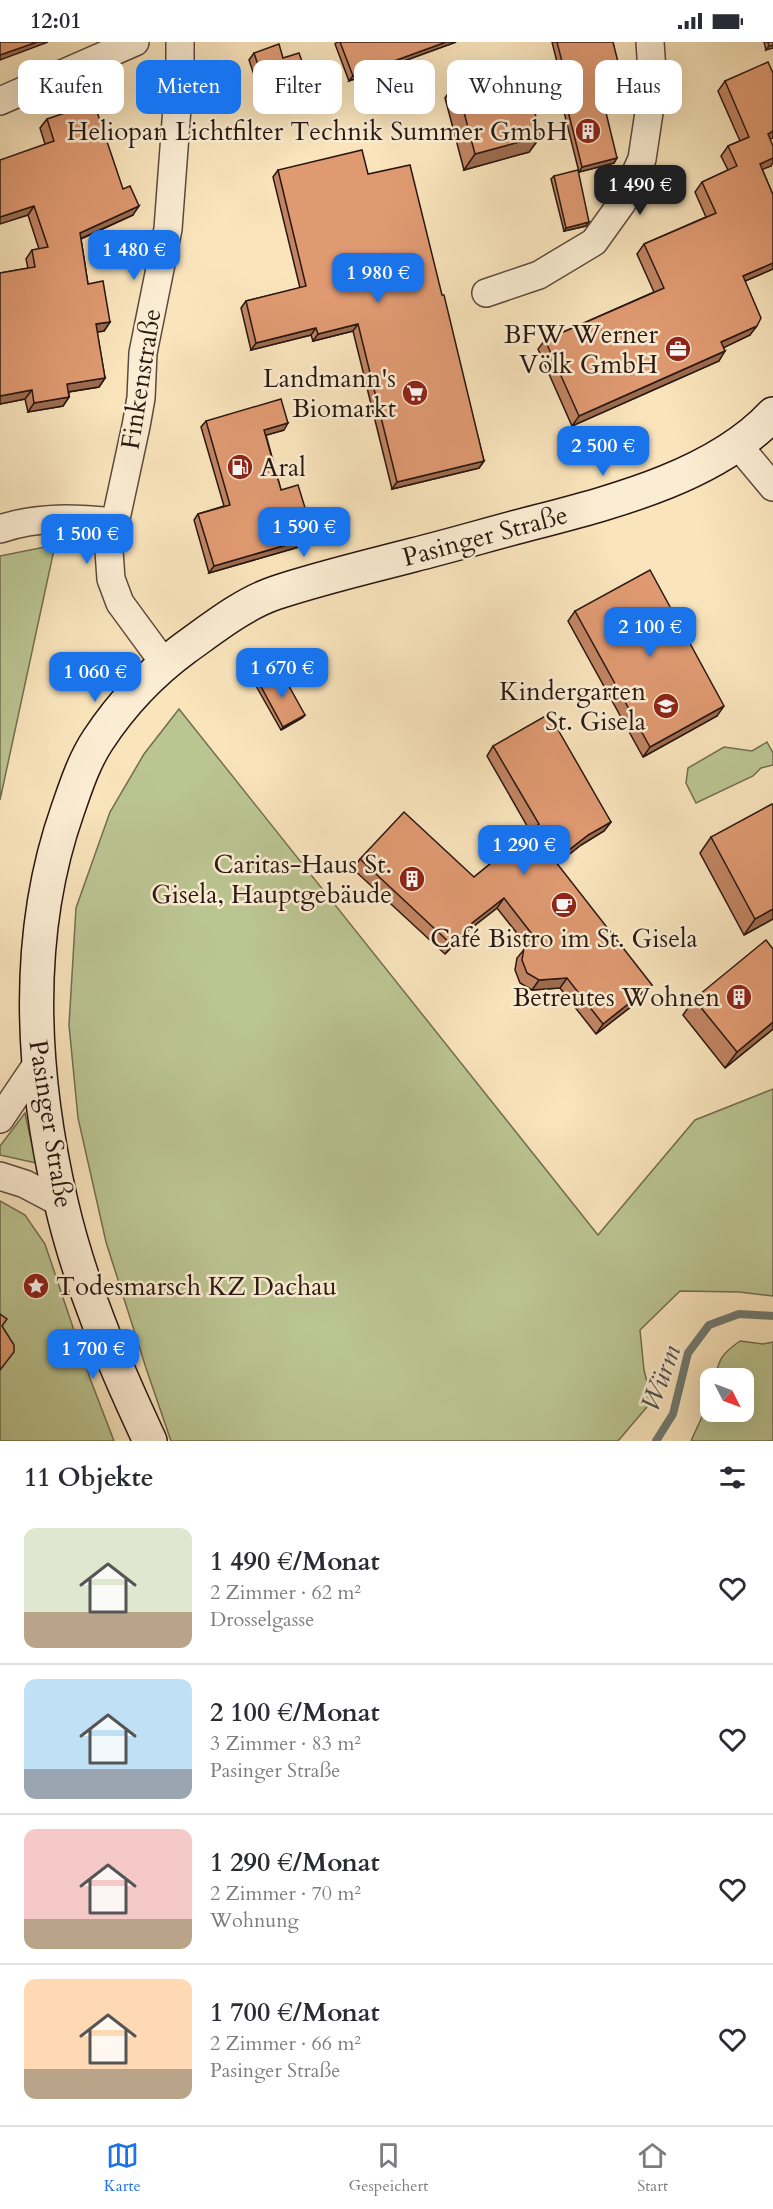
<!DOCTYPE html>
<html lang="de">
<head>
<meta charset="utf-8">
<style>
  :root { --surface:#fff; --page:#f2f2f3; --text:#2b2b33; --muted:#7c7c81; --line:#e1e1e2; --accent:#1a73e8 }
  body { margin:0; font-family:Cardo,serif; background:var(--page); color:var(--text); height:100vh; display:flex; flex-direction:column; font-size:22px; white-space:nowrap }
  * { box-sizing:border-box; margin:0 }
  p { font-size:20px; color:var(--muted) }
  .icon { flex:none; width:33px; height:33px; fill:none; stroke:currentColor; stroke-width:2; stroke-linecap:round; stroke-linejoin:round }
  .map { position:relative; height:1399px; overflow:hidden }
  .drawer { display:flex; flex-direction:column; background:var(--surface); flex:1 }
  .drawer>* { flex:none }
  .top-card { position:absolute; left:18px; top:18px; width:738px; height:54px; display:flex; gap:12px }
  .needle { width:39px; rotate:132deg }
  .tools { position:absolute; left:700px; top:1326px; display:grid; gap:12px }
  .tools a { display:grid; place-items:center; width:54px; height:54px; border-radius:12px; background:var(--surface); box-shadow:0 6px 24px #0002; font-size:30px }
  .price { position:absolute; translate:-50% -51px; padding:0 14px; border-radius:12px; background:var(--accent); color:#fff; font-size:20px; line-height:39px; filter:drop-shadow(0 2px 3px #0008) }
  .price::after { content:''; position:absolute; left:50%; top:36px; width:18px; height:14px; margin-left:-9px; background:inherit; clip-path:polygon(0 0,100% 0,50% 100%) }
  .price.on { background:#222; color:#fff }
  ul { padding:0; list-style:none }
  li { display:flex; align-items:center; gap:18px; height:150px; padding:0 24px }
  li+li { border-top:2px solid var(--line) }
  li span { display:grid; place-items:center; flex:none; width:168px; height:120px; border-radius:12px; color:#555 }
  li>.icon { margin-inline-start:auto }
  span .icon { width:72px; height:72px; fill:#fffc; stroke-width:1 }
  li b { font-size:26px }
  h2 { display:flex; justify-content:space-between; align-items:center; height:72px; padding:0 24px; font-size:26px }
  .pill { padding:0 21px; border-radius:12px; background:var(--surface); box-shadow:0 6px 24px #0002; font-size:21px; line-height:54px }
  .pill.on { background:var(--accent); color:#fff }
  .status { display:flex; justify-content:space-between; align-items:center; height:42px; padding:0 30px; background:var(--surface); direction:ltr }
  .status svg { height:16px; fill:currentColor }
  .tabs { display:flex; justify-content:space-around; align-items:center; height:84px; border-top:2px solid var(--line); background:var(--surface); font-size:16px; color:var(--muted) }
  .tabs a { display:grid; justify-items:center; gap:3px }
  .tabs .on { color:var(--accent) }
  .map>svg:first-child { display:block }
  .green { fill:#bbc592; stroke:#726e52; stroke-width:1.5 }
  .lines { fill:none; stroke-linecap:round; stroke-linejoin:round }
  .stream { stroke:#6f7b73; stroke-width:8 }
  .street-casing { stroke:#5d4a3c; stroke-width:30 }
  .secondary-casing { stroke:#291711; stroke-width:36 }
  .street { stroke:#fbedd3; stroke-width:27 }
  .secondary { stroke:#fbedd3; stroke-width:33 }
  .wall { fill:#c18462; stroke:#291711; stroke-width:1.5 }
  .shaded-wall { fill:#9d6c50; stroke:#291711; stroke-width:1.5 }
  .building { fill:#e09a72; stroke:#291711; stroke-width:1.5 }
  .labels { text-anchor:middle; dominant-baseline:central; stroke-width:5; stroke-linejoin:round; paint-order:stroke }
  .poi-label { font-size:26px; fill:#291711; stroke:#fbedd3; text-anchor:end }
  .street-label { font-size:26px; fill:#291711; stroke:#fbedd3 }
  .water-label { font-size:27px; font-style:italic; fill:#52514a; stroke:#fbedd3 }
</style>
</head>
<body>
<div class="status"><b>12:01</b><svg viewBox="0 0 49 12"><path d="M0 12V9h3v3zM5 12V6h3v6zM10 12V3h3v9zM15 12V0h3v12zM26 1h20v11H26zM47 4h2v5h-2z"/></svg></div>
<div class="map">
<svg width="773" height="1399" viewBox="0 0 773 1399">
  <rect width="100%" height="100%" fill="#f9e4bc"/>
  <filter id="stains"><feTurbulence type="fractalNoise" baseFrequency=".00333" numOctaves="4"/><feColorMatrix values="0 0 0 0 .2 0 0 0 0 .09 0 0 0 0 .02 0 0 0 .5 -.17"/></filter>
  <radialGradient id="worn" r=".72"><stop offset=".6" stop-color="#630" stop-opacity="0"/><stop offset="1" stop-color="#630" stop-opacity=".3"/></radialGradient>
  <g class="green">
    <polygon points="55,503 0,758 0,514"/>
    <polygon points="179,667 598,1193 695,1078 773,1047 773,1254 739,1250 680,1249 640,1288 644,1328 652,1359 618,1399 171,1399 146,1326 106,1200 78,1076 69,983 76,866 110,770 144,712"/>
    <polygon points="767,700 773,711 773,723 761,726 753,734 696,761 686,741 688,726 724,705 752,709"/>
    <polygon points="25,1071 36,1121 0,1113 0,1104"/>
    <polygon points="0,1159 25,1173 45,1202 91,1339 114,1399 0,1399"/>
    <path d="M 740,1299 L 763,1302 L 773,1300 L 773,1399 L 691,1399 L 711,1355 L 711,1370 L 744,1370 L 744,1336 L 715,1336 C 719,1316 723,1311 740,1299 Z"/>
  </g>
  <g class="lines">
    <polyline class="stream" points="656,1399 673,1372 688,1311 709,1283 739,1272 773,1274"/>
    <g class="street-casing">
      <g id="street">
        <polyline points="0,59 135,0"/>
        <polyline points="486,251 539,233 594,200 622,161 642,117 653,44 650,0"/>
        <polyline points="737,402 773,445"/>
        <path d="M 0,487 C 39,474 75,476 115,480"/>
        <polyline points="164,621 120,561 111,537 109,509 136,384 141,356 143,311 168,187 180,25 180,0"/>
        <polyline points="0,1077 37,1022"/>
        <polyline points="0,1134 25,1142 61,1161"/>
      </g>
    </g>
    <g class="secondary-casing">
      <path id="secondary" d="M 150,1399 C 114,1322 80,1243 61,1160 C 31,1030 23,894 68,767 C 76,744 84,719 98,698 C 121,663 151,631 185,606 C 213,586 243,562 275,551 C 320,536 367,525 413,513 C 457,502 500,489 544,478 C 620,458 717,432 773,372"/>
    </g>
    <use href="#street" class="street"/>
    <use href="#secondary" class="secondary"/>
  </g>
  <g class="wall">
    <polygon points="337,0 456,0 349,39 335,2"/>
    <polygon points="552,0 613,0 619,44 601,49 614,121 579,130 561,58 565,52"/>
    <polygon points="764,0 773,0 766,8"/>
    <polygon points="254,11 283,16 306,52 265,66 249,18"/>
    <polygon points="725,39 770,97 771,124 762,127 773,153 773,227 745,239 750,293 724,305 719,319 572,384 538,307 545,298 654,250 637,212 644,202 706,175 695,150 702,140 728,128 721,114 728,104 740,99 718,49"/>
    <polygon points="456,40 541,94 529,110 464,128 445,56"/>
    <polygon points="47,77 123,147 133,173 81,197 88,242 110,280 104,289 97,290 105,336 99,345 69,350 69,355 63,364 28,370 25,357 0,362 0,231 28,226 26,217 32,208 39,207 28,173 45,102 40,86"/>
    <polygon points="278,128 368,132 442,253 484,419 479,426 392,447 353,289 313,299 311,293 251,308 241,266 246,259 300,246 273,135"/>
    <polygon points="554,134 586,184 564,189 551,137"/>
    <polygon points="206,379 284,388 266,393 281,448 309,502 209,531 194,478 198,472 224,464 201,385"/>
    <polygon points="575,569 717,674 643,715 568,579"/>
    <polygon points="259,641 305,673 302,676 281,688 256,644"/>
    <polygon points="493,704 611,780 604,789 581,803 557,822 646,953 596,992 560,946 532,948 520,941 515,928 517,916 527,904 497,866 465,891 445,912 353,827 360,817 474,835 530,789 487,714"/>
    <polygon points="711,795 773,877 744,893 700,811"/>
    <polygon points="773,907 773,987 725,1026 683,973 694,957"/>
  </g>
  <g class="shaded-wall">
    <polygon points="37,0 48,0 0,18 0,13"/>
    <polygon points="446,0 456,0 349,39 353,34"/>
    <polygon points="773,3 773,6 766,8 769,4"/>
    <polygon points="623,40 619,44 596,51 600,46"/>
    <polygon points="311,45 306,52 265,66 270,59"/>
    <polygon points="773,89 773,96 761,102 768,92"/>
    <polygon points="541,94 529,110 464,128 475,112"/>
    <polygon points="617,116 614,121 579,130 582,125"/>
    <polygon points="773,116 773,120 771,124 753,131 760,122"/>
    <polygon points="34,164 28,173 0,182 0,175"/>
    <polygon points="139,164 133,173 73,200 80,191"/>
    <polygon points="589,180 586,184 564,189 566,186"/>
    <polygon points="773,221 773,227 736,243 743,234"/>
    <polygon points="110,280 104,289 89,291 96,282"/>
    <polygon points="358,282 353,289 313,299 318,292"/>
    <polygon points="757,284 750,293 715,310 721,300"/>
    <polygon points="316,286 311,293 251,308 256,301"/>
    <polygon points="725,309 719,319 572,384 579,374"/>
    <polygon points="105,336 99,345 61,351 67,342"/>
    <polygon points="32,348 25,357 0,362 0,354"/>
    <polygon points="69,355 63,364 28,370 34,361"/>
    <polygon points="288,381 284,388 260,395 264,388"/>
    <polygon points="484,419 479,426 392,447 397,440"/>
    <polygon points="314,495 309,502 209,531 214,524"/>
    <polygon points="724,664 717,674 643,715 650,705"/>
    <polygon points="305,673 302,676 281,688 283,685"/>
    <polygon points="611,780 604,789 581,803 548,829 555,819 588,793"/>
    <polygon points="504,856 497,866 465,891 445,912 452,903 472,881"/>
    <polygon points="773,867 773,877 744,893 755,877"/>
    <polygon points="567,936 560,946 532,948 539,938"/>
    <polygon points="652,943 646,953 596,992 603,982"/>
    <polygon points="773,980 773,987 725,1026 737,1010"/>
  </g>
  <g class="building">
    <polygon points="0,0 37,0 0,13"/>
    <polygon points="340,0 446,0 353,34"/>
    <polygon points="557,0 613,0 623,40 600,46 617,116 582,125 564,53 570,51"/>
    <polygon points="768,0 773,0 773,3 769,4"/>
    <polygon points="279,2 283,16 299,11 311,45 270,59 254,11"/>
    <polygon points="768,20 773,31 773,89 768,92 773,104 773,116 760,122 773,153 773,221 743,234 761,276 757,284 721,300 725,309 579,374 545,298 664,246 644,202 716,171 702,140 737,124 728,104 749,95 725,39"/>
    <polygon points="522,22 541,94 475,112 456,40"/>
    <polygon points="94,61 123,147 130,144 139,164 80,191 88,242 103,239 110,280 96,282 105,336 67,342 69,355 34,361 32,348 0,354 0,231 35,225 32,208 48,205 34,164 0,175 0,118 54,99 47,77"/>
    <polygon points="362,108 368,132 410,123 442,253 444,253 484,419 397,440 358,282 318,292 316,286 256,301 246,259 306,244 278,128"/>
    <polygon points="578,128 589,180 566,186 554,134"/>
    <polygon points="281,357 288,381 264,388 281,448 298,443 314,495 214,524 198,472 230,463 206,379"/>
    <polygon points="650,528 724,664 650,705 575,569"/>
    <polygon points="280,628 305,673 283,685 259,641"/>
    <polygon points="549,672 611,780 588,793 555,819 652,943 603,982 567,936 539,938 527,931 522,918 524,906 535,896 504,856 472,881 452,903 360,817 404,770 474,835 539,782 493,704"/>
    <polygon points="772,762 773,763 773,867 755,877 711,795"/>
    <polygon points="766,898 773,907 773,980 737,1010 694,957"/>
    <polygon points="0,1272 7,1277 2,1284 14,1303 14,1310 0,1328"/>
  </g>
  <defs>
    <g id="building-disc" transform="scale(1.35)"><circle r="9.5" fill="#8f2418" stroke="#fbedd3"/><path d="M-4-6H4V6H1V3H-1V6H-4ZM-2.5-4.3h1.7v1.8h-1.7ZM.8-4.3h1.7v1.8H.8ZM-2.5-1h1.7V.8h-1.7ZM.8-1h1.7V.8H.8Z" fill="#fff"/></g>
    <g id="office-disc" transform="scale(1.35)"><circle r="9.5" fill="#8f2418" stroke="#fbedd3"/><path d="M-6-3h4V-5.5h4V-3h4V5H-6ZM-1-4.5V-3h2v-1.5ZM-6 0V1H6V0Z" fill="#fff"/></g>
    <g id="supermarket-disc" transform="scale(1.35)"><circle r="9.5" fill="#8f2418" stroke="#fbedd3"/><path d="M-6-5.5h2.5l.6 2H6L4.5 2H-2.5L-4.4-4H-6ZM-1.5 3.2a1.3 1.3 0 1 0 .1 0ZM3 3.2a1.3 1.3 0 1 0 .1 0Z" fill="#fff"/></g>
    <g id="fuel-disc" transform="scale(1.35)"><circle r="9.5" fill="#8f2418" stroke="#fbedd3"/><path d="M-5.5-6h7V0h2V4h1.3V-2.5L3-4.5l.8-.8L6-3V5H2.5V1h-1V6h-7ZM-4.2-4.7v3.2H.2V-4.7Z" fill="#fff"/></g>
    <g id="school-disc" transform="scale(1.35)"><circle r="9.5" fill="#8f2418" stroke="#fbedd3"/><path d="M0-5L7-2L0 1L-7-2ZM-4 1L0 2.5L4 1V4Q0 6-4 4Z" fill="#fff"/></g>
    <g id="cafe-disc" transform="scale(1.35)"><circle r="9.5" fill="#8f2418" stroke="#fbedd3"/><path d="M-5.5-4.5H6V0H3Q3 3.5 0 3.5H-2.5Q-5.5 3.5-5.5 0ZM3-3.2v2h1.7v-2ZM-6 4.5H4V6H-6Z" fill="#fff"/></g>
    <g id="sight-disc" transform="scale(1.35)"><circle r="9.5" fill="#8f2418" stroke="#fbedd3"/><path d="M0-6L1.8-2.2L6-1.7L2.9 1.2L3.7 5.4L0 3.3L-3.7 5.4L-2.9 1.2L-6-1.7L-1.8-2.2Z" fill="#fff"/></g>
  </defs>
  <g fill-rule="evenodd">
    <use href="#building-disc" x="588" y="89"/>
    <use href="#office-disc" x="678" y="307"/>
    <use href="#supermarket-disc" x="415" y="351"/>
    <use href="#fuel-disc" x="240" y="425"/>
    <use href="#school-disc" x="666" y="664"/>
    <use href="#building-disc" x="412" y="837"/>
    <use href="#cafe-disc" x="564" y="863"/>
    <use href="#building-disc" x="739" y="955"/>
    <use href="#sight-disc" x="36" y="1244"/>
  </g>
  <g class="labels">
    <g class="poi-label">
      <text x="568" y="89">Heliopan Lichtfilter Technik Summer GmbH</text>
      <text x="658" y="292">BFW Werner<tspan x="658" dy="30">Völk GmbH</tspan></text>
      <text x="396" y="336">Landmann's<tspan x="396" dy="30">Biomarkt</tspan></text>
      <text x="260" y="425" text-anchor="start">Aral</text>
      <text x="646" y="649">Kindergarten<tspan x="646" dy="30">St. Gisela</tspan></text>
      <text x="392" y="822">Caritas-Haus St.<tspan x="392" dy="30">Gisela, Hauptgebäude</tspan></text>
      <text x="564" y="896" text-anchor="middle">Café Bistro im St. Gisela</text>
      <text x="720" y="955">Betreutes Wohnen</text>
      <text x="56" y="1244" text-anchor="start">Todesmarsch KZ Dachau</text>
    </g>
    <g class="street-label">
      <text transform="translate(141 337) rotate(-81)">Finkenstraße</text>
      <text transform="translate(485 494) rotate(-15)">Pasinger Straße</text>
      <text transform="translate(51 1082) rotate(81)">Pasinger Straße</text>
    </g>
    <g class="water-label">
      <text transform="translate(661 1336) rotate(-70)">Würm</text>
    </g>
  </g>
  <rect width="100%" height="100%" filter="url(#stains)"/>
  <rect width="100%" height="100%" fill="url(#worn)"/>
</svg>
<div class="tools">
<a><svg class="needle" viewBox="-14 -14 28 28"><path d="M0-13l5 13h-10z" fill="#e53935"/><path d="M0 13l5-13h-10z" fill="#7c7c81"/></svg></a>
</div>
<b class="price on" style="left:640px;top:174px">1 490 €</b>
<b class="price" style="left:134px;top:239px">1 480 €</b>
<b class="price" style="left:378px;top:262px">1 980 €</b>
<b class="price" style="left:603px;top:435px">2 500 €</b>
<b class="price" style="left:304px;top:516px">1 590 €</b>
<b class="price" style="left:87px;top:523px">1 500 €</b>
<b class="price" style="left:650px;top:616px">2 100 €</b>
<b class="price" style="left:282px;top:657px">1 670 €</b>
<b class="price" style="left:95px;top:661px">1 060 €</b>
<b class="price" style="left:524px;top:834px">1 290 €</b>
<b class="price" style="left:93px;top:1338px">1 700 €</b>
<div class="top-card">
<a class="pill">Kaufen</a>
<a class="pill on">Mieten</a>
<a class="pill">Filter</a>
<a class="pill">Neu</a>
<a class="pill">Wohnung</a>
<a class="pill">Haus</a>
</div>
</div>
<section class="drawer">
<h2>11 Objekte<svg class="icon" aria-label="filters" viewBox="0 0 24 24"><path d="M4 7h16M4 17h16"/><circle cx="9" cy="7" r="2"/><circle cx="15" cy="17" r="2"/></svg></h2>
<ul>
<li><span style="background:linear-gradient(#dfe7d0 70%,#b9a48a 0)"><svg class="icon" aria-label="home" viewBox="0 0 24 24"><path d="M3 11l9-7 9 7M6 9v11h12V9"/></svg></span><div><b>1 490 €/Monat</b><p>2 Zimmer · 62 m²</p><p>Drosselgasse</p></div><svg class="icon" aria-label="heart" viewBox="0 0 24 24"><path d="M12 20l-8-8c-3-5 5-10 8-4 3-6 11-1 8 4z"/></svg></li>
<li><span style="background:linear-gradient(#bfe0f5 75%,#9aa5b1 0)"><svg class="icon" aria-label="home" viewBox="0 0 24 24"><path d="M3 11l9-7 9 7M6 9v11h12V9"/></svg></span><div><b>2 100 €/Monat</b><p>3 Zimmer · 83 m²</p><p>Pasinger Straße</p></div><svg class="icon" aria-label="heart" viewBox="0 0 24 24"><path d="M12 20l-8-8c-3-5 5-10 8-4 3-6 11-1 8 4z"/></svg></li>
<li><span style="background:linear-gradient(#f6c9c9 75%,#b9a48a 0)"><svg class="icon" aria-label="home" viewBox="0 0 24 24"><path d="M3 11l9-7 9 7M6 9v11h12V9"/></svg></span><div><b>1 290 €/Monat</b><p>2 Zimmer · 70 m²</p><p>Wohnung</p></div><svg class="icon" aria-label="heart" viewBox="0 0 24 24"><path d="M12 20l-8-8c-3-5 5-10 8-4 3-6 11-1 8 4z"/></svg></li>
<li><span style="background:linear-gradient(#ffd9b3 75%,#b9a48a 0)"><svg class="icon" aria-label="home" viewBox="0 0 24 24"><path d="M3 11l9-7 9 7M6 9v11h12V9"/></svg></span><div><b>1 700 €/Monat</b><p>2 Zimmer · 66 m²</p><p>Pasinger Straße</p></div><svg class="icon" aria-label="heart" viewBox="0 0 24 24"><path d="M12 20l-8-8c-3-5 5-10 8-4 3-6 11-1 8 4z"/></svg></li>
</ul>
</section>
<nav class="tabs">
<a class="on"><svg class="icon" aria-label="map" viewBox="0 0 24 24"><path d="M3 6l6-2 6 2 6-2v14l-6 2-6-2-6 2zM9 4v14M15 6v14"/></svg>Karte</a>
<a><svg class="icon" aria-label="saved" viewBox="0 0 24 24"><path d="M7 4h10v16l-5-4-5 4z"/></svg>Gespeichert</a>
<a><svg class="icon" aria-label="home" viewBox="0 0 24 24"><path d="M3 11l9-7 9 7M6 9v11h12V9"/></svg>Start</a>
</nav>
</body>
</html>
